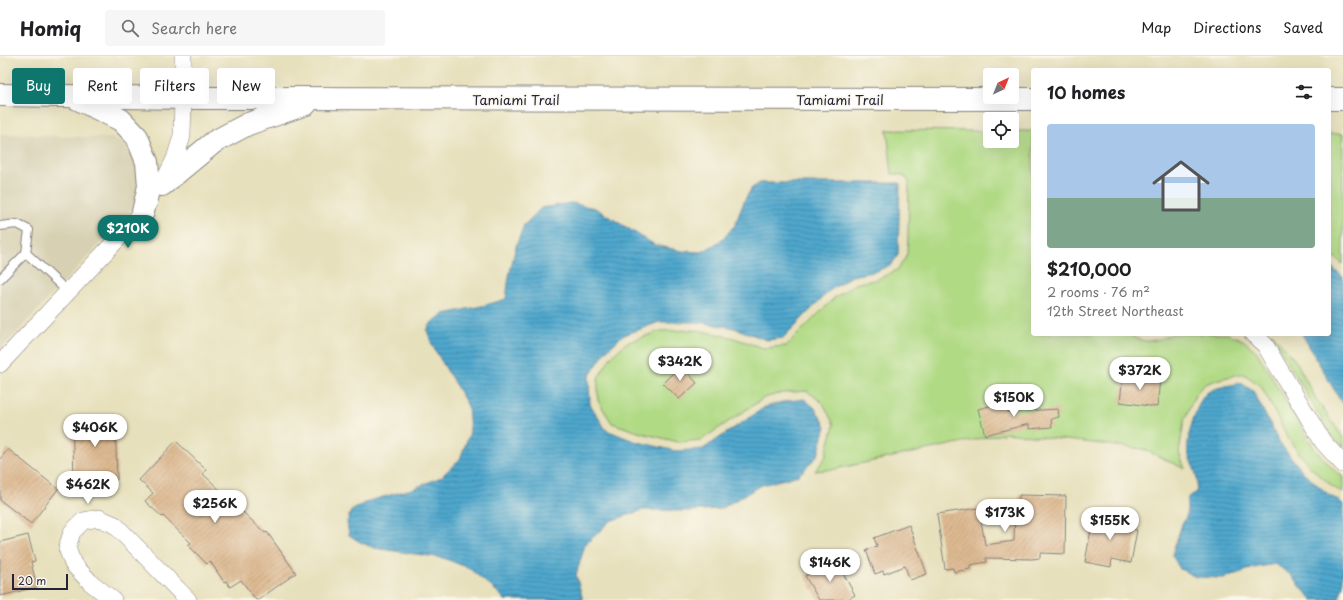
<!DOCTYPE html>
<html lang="en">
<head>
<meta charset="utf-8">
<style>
  :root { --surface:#fff; --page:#f6f6f6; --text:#202124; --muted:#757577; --line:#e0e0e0; --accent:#0f766e }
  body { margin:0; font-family:"Playpen Sans",sans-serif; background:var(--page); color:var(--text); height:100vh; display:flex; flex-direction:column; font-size:15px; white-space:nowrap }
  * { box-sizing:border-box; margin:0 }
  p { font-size:13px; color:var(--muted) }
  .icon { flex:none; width:22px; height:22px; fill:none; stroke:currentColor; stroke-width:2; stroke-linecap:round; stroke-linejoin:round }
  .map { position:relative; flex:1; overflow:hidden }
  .details { position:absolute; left:1031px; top:12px; width:300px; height:268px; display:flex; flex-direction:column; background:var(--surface); border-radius:4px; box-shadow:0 4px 16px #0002 }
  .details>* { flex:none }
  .guide { position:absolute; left:12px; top:12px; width:380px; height:36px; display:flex; gap:8px }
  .needle { width:26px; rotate:43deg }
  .controls { position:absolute; left:983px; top:12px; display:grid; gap:8px }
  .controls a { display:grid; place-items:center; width:36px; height:36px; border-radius:4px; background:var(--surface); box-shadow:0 4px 16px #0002; font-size:20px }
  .scale { position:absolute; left:12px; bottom:10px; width:56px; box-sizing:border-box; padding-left:4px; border:2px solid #22223b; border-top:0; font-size:11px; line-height:14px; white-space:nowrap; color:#22223b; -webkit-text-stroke:3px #fbf7ec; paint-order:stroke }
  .price { position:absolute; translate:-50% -34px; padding:0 9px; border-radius:14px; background:#fff; color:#222; font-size:13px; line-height:26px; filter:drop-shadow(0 1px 2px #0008) }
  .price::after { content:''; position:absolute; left:50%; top:24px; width:12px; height:9px; margin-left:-6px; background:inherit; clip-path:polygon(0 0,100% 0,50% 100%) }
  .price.active { background:var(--accent); color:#fff }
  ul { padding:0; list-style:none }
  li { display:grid; align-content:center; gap:8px; height:212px; padding:0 16px }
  li span { display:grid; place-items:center; height:124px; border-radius:4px; color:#555 }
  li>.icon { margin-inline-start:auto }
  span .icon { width:72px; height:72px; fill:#fffc; stroke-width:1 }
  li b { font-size:17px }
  h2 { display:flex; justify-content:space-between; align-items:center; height:48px; padding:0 16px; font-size:17px }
  .chip { padding:0 14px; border-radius:4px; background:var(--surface); box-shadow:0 4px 16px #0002; font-size:14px; line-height:36px }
  .chip.active { background:var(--accent); color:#fff }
  header { display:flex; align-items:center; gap:24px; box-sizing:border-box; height:56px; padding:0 20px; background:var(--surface); border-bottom:1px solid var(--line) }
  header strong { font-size:19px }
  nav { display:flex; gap:22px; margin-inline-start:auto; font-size:14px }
  .search { width:280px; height:36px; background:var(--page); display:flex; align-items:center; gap:10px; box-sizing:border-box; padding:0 14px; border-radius:4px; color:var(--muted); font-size:15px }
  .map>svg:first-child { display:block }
  .built { fill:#d7d0b2 }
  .park { fill:#b1da85; stroke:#6a7e60 }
  .water { fill:url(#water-rules); stroke:#396484 }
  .building { fill:url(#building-hatch) }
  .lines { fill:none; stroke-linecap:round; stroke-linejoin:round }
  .lane-casing { stroke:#84817c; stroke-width:10 }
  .street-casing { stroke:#84817c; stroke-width:18 }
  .primary-casing { stroke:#84817c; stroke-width:24 }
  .lane { stroke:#fff; stroke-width:8 }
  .street { stroke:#fff; stroke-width:17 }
  .primary { stroke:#fff; stroke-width:22 }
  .labels { text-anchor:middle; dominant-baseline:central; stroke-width:3; stroke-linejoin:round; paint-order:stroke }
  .street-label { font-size:13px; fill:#22223b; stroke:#fbf7ec }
</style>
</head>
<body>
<header>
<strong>Homiq</strong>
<div class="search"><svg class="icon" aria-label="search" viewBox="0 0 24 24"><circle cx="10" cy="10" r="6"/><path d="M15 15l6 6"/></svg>Search here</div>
<nav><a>Map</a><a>Directions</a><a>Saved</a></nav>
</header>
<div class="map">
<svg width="1343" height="544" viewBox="0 0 1343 544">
  <defs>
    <pattern id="water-rules" width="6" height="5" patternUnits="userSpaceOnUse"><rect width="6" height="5" fill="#50a7cd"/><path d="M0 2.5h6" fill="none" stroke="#4288a8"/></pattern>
    <pattern id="building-hatch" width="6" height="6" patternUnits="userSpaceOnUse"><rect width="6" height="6" fill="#ddb991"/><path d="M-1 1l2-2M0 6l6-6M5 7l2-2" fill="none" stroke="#bd9f7e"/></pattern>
  </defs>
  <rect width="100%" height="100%" fill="#fbf7ec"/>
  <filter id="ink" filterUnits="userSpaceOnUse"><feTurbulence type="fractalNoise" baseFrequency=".025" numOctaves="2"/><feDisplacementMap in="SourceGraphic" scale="8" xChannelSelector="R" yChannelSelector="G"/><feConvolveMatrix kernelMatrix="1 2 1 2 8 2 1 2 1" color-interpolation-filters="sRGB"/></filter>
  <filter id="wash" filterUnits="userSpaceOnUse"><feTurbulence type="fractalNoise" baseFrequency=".012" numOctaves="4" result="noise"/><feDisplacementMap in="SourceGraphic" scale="16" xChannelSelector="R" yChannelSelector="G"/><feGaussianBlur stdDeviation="0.9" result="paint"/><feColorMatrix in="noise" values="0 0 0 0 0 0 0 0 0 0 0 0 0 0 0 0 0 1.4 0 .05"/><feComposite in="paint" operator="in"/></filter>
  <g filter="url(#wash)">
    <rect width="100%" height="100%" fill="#e7e0bc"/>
    <polygon class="built" points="0,78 112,82 129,91 137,110 139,130 133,152 0,294"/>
    <g class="park">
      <path d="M 887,74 L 990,75 L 990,85 L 1012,85 L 1012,75 L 1033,75 L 1033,278 L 1126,278 L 1135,282 L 1145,285 L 1157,284 L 1172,278 L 1228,278 L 1243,284 L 1257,296 L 1314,392 L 1335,415 L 1343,421 L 1343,437 L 1333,431 L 1310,411 L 1289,384 L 1261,330 L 1244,318 L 1240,318 L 1219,323 L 1205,328 L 1196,337 L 1184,365 L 1181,384 L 1179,397 L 1185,413 L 1143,393 L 1007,377 L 835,413 L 815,415 L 825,402 L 834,369 L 823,347 L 807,335 L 782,337 L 764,342 L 701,384 L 678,386 L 638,376 L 612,367 L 598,345 L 598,322 L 611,301 L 626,287 L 660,275 L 697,274 L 731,281 L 763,292 L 786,290 L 834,242 L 855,228 L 878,223 L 897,214 L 905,203 L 907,198 L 908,181 L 909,127 C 906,117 900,119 892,118 Z"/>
      <polygon points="1329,78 1343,78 1343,208 1329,197"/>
      <polygon points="1269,278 1273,278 1297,307 1316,343 1343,381 1343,392 1331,379 1273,281"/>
    </g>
    <g class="water">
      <polygon points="760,127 900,127 898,199 892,208 877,215 852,220 829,235 783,282 767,284 734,272 699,266 659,266 622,280 605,296 589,321 590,348 606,374 634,385 676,395 703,393 765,351 782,346 804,343 815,352 826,370 818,399 799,419 762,429 720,453 691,455 643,454 610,465 585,489 576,519 583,544 504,544 501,539 469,512 443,502 374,492 360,486 349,479 347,466 351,455 369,445 415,432 441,421 460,403 470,376 468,350 432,289 427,274 432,266 444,258 486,249 506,243 509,220 516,190 524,169 541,152 571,147 595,152 655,189 682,195 702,196 722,184 735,169 745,143 752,132"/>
      <polygon points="1329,209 1343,221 1343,349 1302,278 1329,278"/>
      <path d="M 1241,327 L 1253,335 L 1281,389 L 1304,417 L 1328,438 L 1343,448 L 1343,530 L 1338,544 L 1312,544 L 1290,518 L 1275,508 L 1254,512 L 1223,522 L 1196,521 L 1180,513 L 1172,499 L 1181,471 L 1187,459 L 1187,446 L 1188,442 L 1196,436 C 1200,419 1193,413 1188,397 C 1185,385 1197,343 1208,336 C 1217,331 1231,329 1241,327 Z"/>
    </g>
    <g id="blocks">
      <g class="building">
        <polygon points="681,309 697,327 679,343 663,327"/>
        <polygon points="1123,319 1160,323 1157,351 1120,346"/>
        <polygon points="1005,346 1008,356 1058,353 1059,361 1051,363 1052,371 1029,373 1029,368 985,379 978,353"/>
        <polygon points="115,360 117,424 92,425 92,420 74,420 72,362"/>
        <polygon points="176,385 206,414 203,418 265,477 267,476 296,517 258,544 256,544 241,524 230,531 226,525 224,526 210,505 207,508 188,489 191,487 163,460 162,461 145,445 153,437 139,424"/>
        <polygon points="8,393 58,433 31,468 0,444 0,403"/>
        <polygon points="1019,439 1066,440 1065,498 1040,497 1040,502 1032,503 986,502 987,506 970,509 970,513 954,516 953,512 945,513 937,458 979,452 985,489 1014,485 1015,451 1019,452"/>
        <polygon points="1094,458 1128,465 1127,472 1137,474 1131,507 1112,503 1111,511 1085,506"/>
        <polygon points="909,469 927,518 910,524 905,510 884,518 883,515 875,518 866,494 877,490 874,482"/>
        <polygon points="28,479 35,505 31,506 37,531 0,540 0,486"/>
        <polygon points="835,503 855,539 847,544 819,544 805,520"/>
      </g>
    </g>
  </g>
  <g filter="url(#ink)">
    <use href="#blocks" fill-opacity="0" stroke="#84817c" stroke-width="1"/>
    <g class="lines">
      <g class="lane-casing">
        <g id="lane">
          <polyline points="0,170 17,168 29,174 26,197 0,223"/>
          <polyline points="26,197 68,236"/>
        </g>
      </g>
      <g class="street-casing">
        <g id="street">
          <polyline points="164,125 175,103 182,80 183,42 183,0"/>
          <polyline points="1253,278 1265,289 1323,386 1343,408"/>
          <polyline points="0,308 143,156 149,147"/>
          <polyline points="113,544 90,526 73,508 67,492 72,476 83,465 99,462 115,469 188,544"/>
        </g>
      </g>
      <g class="primary-casing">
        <g id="primary">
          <polyline points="0,39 183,42 1033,43"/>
          <polyline points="78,43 121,64 137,81 147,106 149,130 143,156"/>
          <polyline points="1329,43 1343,43"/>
          <polyline points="162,129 214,86 248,68 306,48"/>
        </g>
      </g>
      <use href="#lane" class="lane"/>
      <use href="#street" class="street"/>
      <use href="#primary" class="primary"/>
    </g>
  </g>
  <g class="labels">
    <g class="street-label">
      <text x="516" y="43">Tamiami Trail</text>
      <text x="840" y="43">Tamiami Trail</text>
    </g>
  </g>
</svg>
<div class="controls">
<a><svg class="needle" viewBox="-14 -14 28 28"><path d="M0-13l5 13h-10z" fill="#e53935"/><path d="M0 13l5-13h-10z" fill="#757577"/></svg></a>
<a><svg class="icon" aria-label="locate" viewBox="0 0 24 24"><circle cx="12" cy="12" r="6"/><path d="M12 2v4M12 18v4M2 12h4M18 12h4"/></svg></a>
</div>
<div class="scale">20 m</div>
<b class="price active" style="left:128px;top:193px">$210K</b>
<b class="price" style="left:680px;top:326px">$342K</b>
<b class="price" style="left:1140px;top:335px">$372K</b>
<b class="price" style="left:1014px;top:362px">$150K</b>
<b class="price" style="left:95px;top:392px">$406K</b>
<b class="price" style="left:88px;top:449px">$462K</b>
<b class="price" style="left:215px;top:468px">$256K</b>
<b class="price" style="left:1005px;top:477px">$173K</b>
<b class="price" style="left:1110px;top:485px">$155K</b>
<b class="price" style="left:830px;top:527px">$146K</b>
<div class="guide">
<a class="chip active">Buy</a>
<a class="chip">Rent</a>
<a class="chip">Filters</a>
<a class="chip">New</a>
</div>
<section class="details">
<h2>10 homes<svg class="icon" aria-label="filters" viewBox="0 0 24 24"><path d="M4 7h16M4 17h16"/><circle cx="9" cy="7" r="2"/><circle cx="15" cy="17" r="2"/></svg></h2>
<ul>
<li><span style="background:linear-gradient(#a9c7e8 60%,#7fa58c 0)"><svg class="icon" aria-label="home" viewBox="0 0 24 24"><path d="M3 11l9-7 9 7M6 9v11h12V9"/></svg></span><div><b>$210,000</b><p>2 rooms · 76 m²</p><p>12th Street Northeast</p></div></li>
</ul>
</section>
</div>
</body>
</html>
